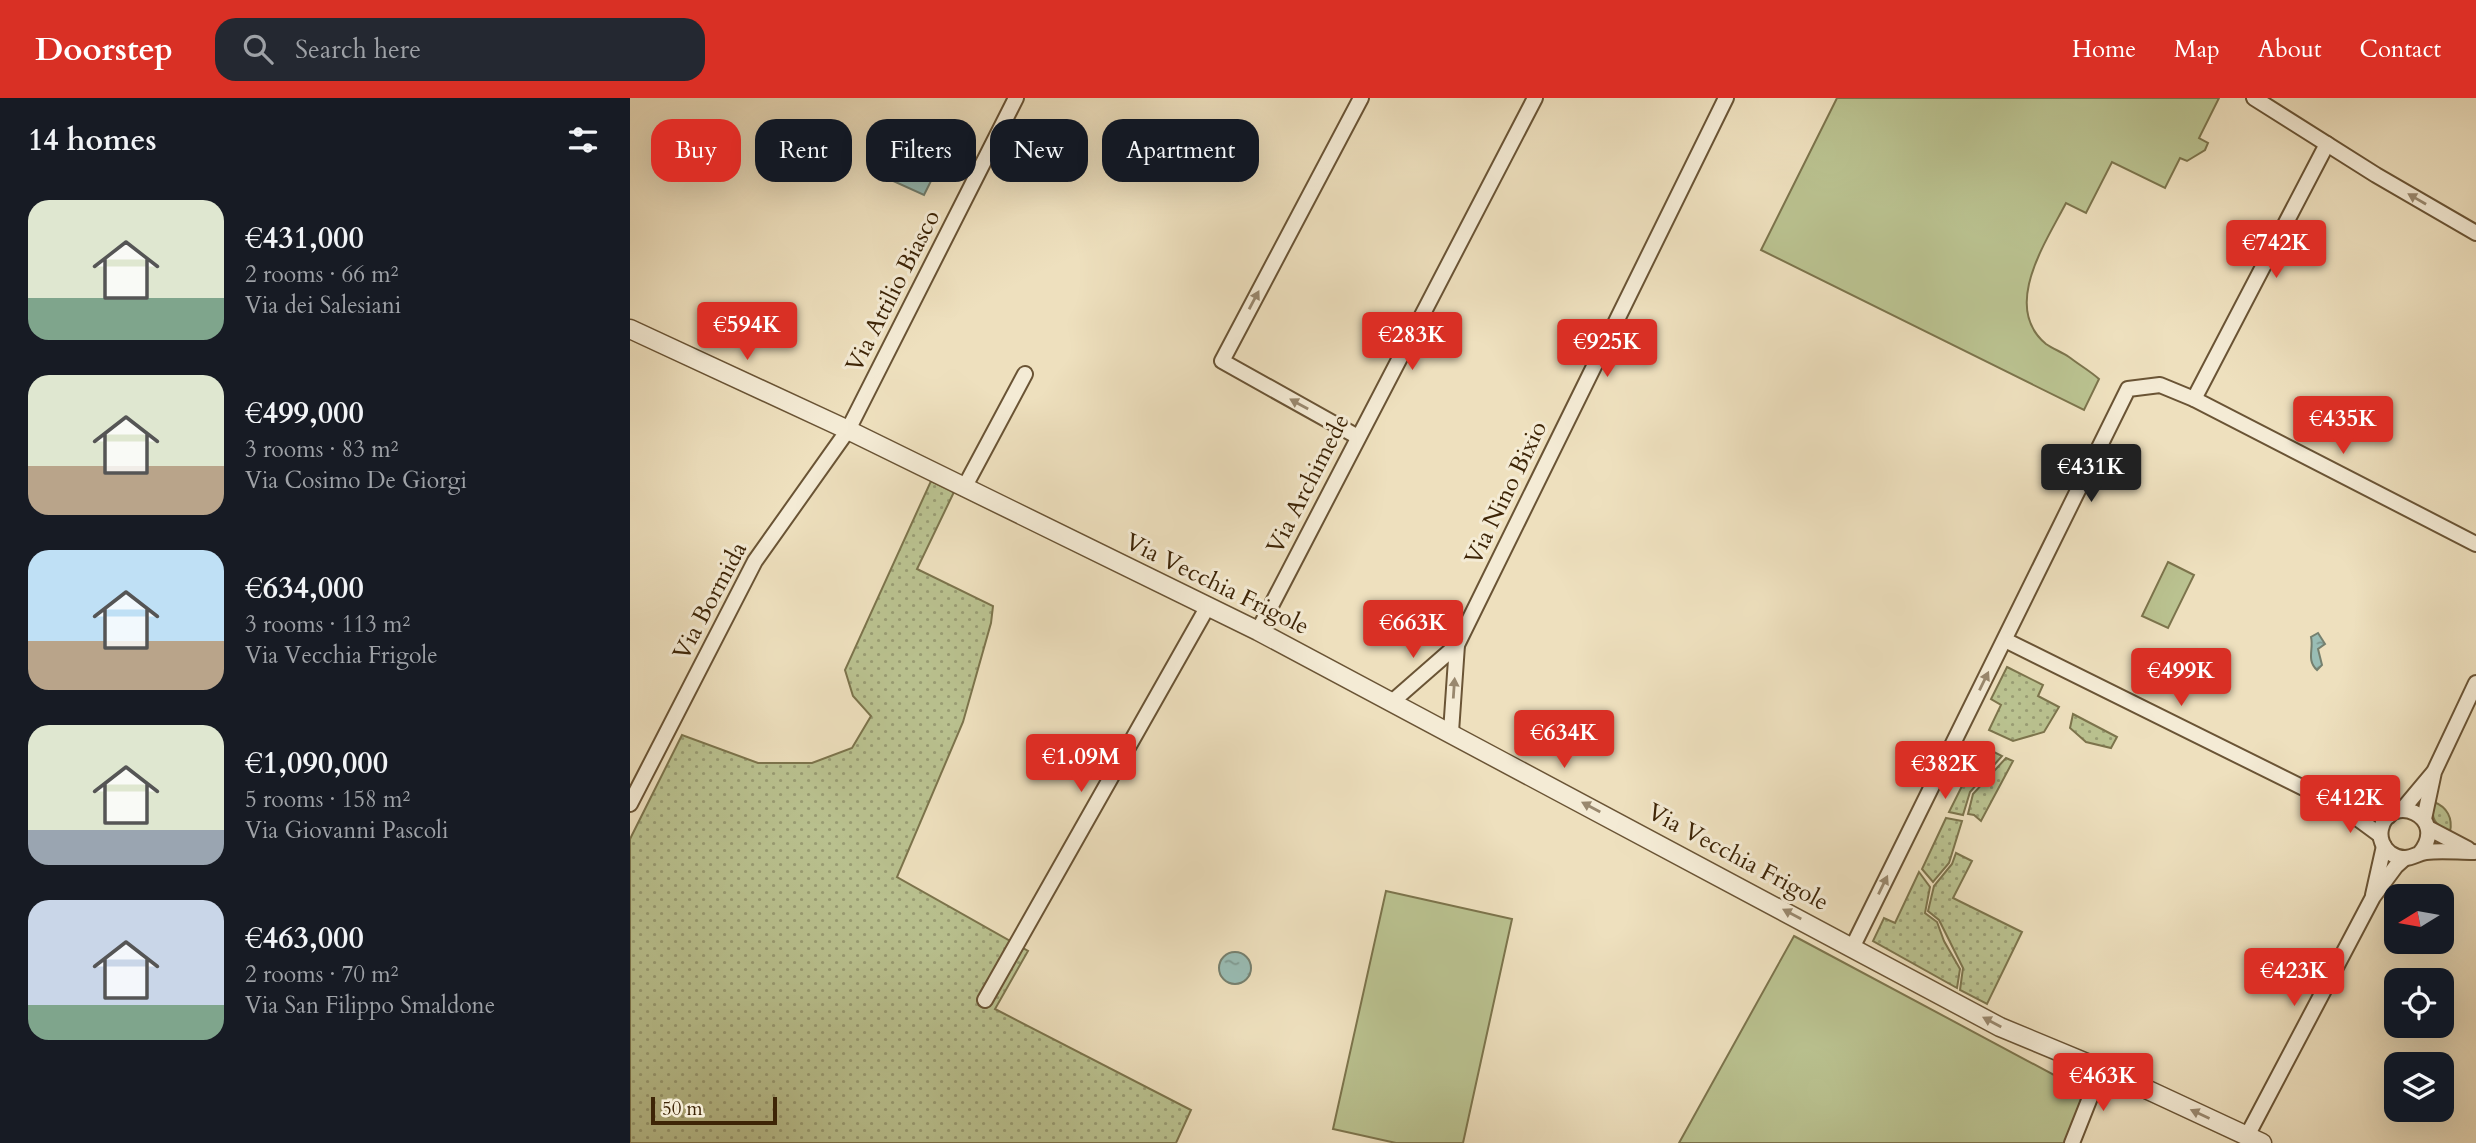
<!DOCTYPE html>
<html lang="en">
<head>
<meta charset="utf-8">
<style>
  :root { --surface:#171b24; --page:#242831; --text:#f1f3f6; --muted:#9ea1a6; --accent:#d93025 }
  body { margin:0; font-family:Cardo,serif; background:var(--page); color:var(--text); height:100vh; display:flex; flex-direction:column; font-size:26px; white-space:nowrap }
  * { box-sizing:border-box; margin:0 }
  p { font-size:23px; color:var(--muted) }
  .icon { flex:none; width:38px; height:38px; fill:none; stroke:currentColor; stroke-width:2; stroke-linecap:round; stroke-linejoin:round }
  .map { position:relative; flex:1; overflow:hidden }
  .details { display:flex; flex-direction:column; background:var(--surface); width:630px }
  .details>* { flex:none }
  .top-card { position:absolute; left:21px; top:21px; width:665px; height:63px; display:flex; gap:14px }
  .needle { width:46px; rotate:259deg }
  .controls { position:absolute; left:1754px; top:786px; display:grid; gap:14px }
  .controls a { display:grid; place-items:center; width:70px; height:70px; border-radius:14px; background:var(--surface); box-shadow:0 7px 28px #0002; font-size:35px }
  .scale { position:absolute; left:21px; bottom:18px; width:126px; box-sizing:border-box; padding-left:7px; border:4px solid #3e2507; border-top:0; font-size:19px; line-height:24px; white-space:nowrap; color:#3e2507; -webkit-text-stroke:5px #f4ebd5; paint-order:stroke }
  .price { position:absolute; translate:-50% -60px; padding:0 16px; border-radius:7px; background:var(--accent); color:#fff; font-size:23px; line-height:46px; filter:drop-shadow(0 2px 4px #0008) }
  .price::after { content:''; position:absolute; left:50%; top:42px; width:21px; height:16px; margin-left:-10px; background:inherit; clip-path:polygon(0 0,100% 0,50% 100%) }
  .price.on { background:#222; color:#fff }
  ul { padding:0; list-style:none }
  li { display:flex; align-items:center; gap:21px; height:175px; padding:0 28px }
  li span { display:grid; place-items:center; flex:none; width:196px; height:140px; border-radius:21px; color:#555 }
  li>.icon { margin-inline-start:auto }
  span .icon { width:84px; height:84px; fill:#fffc; stroke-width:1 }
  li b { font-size:30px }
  h2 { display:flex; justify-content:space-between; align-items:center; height:84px; padding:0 28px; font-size:30px }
  .pill { padding:0 24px; border-radius:21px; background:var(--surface); box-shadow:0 7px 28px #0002; font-size:24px; line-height:63px }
  .pill.on { background:var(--accent); color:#fff }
  header { display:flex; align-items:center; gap:42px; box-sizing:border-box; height:98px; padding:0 35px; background:var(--accent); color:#fff }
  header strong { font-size:33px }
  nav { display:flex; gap:38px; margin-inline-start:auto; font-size:24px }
  .search { width:490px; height:63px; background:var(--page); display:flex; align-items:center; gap:18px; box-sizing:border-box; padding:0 24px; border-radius:21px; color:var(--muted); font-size:26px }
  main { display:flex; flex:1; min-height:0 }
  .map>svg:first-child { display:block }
  .grass { fill:url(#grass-dots); stroke:#7c744c; stroke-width:2 }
  .pitch { fill:#bac290; stroke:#7c744c; stroke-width:2 }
  .water { fill:url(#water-ripples); stroke:#75806f; stroke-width:2 }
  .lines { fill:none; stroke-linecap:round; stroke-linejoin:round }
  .minor-casing { stroke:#6a5435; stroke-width:18 }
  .tertiary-casing { stroke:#6a5435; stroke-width:21 }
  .minor { stroke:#f4ebd5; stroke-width:14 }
  .tertiary { stroke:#f4ebd5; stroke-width:18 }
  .oneway { fill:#99886e }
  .labels { text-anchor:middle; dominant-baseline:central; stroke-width:6; stroke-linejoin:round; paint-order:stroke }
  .street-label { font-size:24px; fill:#3e2507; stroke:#f4ebd5 }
</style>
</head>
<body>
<header>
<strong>Doorstep</strong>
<div class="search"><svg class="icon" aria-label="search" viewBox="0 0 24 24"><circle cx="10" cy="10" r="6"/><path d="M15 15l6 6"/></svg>Search here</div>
<nav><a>Home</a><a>Map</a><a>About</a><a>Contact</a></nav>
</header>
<main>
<section class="details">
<h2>14 homes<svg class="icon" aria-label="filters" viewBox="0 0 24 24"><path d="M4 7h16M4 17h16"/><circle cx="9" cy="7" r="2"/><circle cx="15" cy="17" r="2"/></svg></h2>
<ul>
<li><span style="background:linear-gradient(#dfe7d0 70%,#7fa58c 0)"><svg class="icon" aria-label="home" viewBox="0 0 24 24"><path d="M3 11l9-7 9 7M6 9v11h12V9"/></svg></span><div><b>€431,000</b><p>2 rooms · 66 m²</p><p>Via dei Salesiani</p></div></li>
<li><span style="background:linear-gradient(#dfe7d0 65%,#b9a48a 0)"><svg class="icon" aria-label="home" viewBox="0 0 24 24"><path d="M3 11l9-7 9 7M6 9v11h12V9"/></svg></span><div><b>€499,000</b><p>3 rooms · 83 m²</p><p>Via Cosimo De Giorgi</p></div></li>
<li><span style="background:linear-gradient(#bfe0f5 65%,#b9a48a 0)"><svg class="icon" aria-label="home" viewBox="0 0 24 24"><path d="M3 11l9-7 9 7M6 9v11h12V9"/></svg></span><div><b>€634,000</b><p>3 rooms · 113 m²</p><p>Via Vecchia Frigole</p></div></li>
<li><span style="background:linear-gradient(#dfe7d0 75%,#9aa5b1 0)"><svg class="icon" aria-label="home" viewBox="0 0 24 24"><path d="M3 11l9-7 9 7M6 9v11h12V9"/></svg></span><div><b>€1,090,000</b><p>5 rooms · 158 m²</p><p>Via Giovanni Pascoli</p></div></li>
<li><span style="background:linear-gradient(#c9d6e8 75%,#7fa58c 0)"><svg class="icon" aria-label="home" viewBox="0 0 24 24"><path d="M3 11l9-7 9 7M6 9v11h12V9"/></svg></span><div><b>€463,000</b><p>2 rooms · 70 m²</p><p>Via San Filippo Smaldone</p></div></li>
</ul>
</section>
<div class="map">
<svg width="1846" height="1045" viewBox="0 0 1846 1045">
  <defs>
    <pattern id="grass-dots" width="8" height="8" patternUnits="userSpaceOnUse" patternTransform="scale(1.75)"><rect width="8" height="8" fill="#bac290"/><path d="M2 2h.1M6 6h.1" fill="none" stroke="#999d74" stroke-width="1.8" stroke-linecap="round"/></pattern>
    <pattern id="water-ripples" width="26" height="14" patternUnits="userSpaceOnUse" patternTransform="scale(1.75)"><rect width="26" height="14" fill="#99bdb5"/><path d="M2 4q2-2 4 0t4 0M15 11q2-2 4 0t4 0" fill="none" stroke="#7e9991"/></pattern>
  </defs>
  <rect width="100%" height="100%" fill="#eee0be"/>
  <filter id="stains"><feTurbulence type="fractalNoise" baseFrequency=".00286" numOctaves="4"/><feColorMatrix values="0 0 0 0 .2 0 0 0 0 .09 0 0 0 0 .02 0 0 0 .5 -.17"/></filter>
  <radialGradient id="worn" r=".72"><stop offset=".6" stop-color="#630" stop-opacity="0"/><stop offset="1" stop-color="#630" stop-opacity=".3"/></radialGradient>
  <g class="grass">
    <polygon points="301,383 324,394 287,471 363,508 361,525 333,624 267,779 398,853 365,911 561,1012 546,1045 0,1045 0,741 52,637 128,665 182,665 222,650 241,618 223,598 215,572"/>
    <polygon points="1377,569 1413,587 1408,598 1429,609 1414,634 1383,643 1359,632 1371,607 1361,601"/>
    <polygon points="1443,616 1487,639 1481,650 1456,644 1440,630"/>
    <polygon points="1352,648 1372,658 1340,694 1333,717 1319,714"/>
    <polygon points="1376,660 1383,663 1351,723 1344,717 1338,716 1343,696"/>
    <path d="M 1804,704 C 1817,709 1823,720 1820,734 C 1805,727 1800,721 1804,704 Z"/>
    <polygon points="1316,720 1332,723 1319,765 1303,784 1292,771"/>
    <polygon points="1326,755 1342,763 1323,800 1392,834 1357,906 1330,892 1333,870 1309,822 1298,813 1304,788 1322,766"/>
    <polygon points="1289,774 1300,789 1295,815 1307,824 1314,843 1330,871 1327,890 1243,843 1254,820 1265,825"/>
  </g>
  <g class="pitch">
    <path d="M 1207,0 L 1589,0 L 1569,40 L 1578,45 L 1575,52 L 1557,63 L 1550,60 L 1535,90 L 1482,64 L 1456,115 L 1436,105 C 1416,144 1371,209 1416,246 C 1423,251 1432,254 1439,259 C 1448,266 1460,273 1469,281 L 1454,312 L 1131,152 Z"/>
    <polygon points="1538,464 1564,477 1538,530 1512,518"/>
    <polygon points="756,793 882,821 833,1045 766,1045 703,1031"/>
    <polygon points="1164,838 1454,993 1436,1045 1049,1045"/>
  </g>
  <g class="water">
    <polygon points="269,65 302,81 294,97 261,82"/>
    <path d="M 1688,535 L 1695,546 L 1688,551 L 1692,567 L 1687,572 C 1676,562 1684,551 1681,539 Z"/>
    <circle cx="605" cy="870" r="16"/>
  </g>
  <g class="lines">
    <g class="minor-casing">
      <g id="minor">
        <polyline points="1624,0 1746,77 1846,135"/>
        <polyline points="1564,301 1697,46"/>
        <polyline points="728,339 592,263 731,0"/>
        <polyline points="334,390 395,276"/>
        <polyline points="628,533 905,0"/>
        <polyline points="1375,542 1712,709 1750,737"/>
        <polyline points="763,603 827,547"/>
        <polyline points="821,634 827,547 1096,0"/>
        <polyline points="0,706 125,463 218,332 386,0"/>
        <polyline points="1714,709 1759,718"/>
        <polyline points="1772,712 1803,675"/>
        <polyline points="1794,721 1804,674 1846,585"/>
        <polyline points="1798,730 1838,751"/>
        <path d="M 1790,755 C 1820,718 1759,693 1751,731 C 1749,740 1753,750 1760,755 C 1764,758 1770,760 1775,760 C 1783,760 1788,755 1796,754 C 1811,752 1828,754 1844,754"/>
        <polyline points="1743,797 1754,748"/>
        <polyline points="1223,848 1498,291 1530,287 1564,301 1846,446"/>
        <polyline points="355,902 578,508"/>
        <polyline points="1617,1038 1743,799 1766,768 1775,760"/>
        <polyline points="1442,1045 1471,972"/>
      </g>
    </g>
    <g class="tertiary-casing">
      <polyline id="tertiary" points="0,231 218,332 628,533 1370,929 1488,978 1632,1045"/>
    </g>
    <use href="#minor" class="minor"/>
    <use href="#tertiary" class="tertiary"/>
  </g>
  <defs><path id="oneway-solid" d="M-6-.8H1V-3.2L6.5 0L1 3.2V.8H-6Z" transform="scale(1.75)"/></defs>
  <g class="oneway">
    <use href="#oneway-solid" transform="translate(1787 101) rotate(-150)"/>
    <use href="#oneway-solid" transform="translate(624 202) rotate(-62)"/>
    <use href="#oneway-solid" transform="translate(669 306) rotate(-151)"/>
    <use href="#oneway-solid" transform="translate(1354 583) rotate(-64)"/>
    <use href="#oneway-solid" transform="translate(824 590) rotate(-86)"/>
    <use href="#oneway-solid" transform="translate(961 709) rotate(-152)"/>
    <use href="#oneway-solid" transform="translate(1253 787) rotate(-64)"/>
    <use href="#oneway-solid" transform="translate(1162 816) rotate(-152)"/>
    <use href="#oneway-solid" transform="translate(1362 924) rotate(-152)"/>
    <use href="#oneway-solid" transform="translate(1570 1016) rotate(-155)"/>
  </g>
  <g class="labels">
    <g class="street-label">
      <text transform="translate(263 193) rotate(-63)">Via Attilio Biasco</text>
      <text transform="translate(678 386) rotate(-63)">Via Archimede</text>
      <text transform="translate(876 395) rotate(-64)">Via Nino Bixio</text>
      <text transform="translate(587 486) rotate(26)">Via Vecchia Frigole</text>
      <text transform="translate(80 503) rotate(-62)">Via Bormida</text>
      <text transform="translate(1108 759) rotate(28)">Via Vecchia Frigole</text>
    </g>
  </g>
  <rect width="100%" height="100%" filter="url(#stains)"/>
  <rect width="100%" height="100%" fill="url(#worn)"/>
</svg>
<div class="controls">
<a><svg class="needle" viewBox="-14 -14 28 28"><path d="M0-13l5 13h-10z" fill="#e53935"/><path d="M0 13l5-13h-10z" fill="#9ea1a6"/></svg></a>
<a><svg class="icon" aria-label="locate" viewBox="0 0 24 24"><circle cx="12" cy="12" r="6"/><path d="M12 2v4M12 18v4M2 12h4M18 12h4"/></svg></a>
<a><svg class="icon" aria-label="layers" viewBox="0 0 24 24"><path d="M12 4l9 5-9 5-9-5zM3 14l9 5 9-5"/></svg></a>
</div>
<div class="scale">50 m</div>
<b class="price" style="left:1646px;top:182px">€742K</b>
<b class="price" style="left:117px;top:264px">€594K</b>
<b class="price" style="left:782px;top:274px">€283K</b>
<b class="price" style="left:977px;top:281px">€925K</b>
<b class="price" style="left:1713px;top:358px">€435K</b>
<b class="price on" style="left:1461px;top:406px">€431K</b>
<b class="price" style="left:783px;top:562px">€663K</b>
<b class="price" style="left:1551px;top:610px">€499K</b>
<b class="price" style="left:934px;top:672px">€634K</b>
<b class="price" style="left:451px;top:696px">€1.09M</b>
<b class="price" style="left:1315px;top:703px">€382K</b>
<b class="price" style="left:1720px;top:737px">€412K</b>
<b class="price" style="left:1664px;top:910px">€423K</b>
<b class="price" style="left:1473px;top:1015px">€463K</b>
<div class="top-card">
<a class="pill on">Buy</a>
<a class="pill">Rent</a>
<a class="pill">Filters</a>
<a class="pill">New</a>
<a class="pill">Apartment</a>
</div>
</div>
</main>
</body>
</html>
